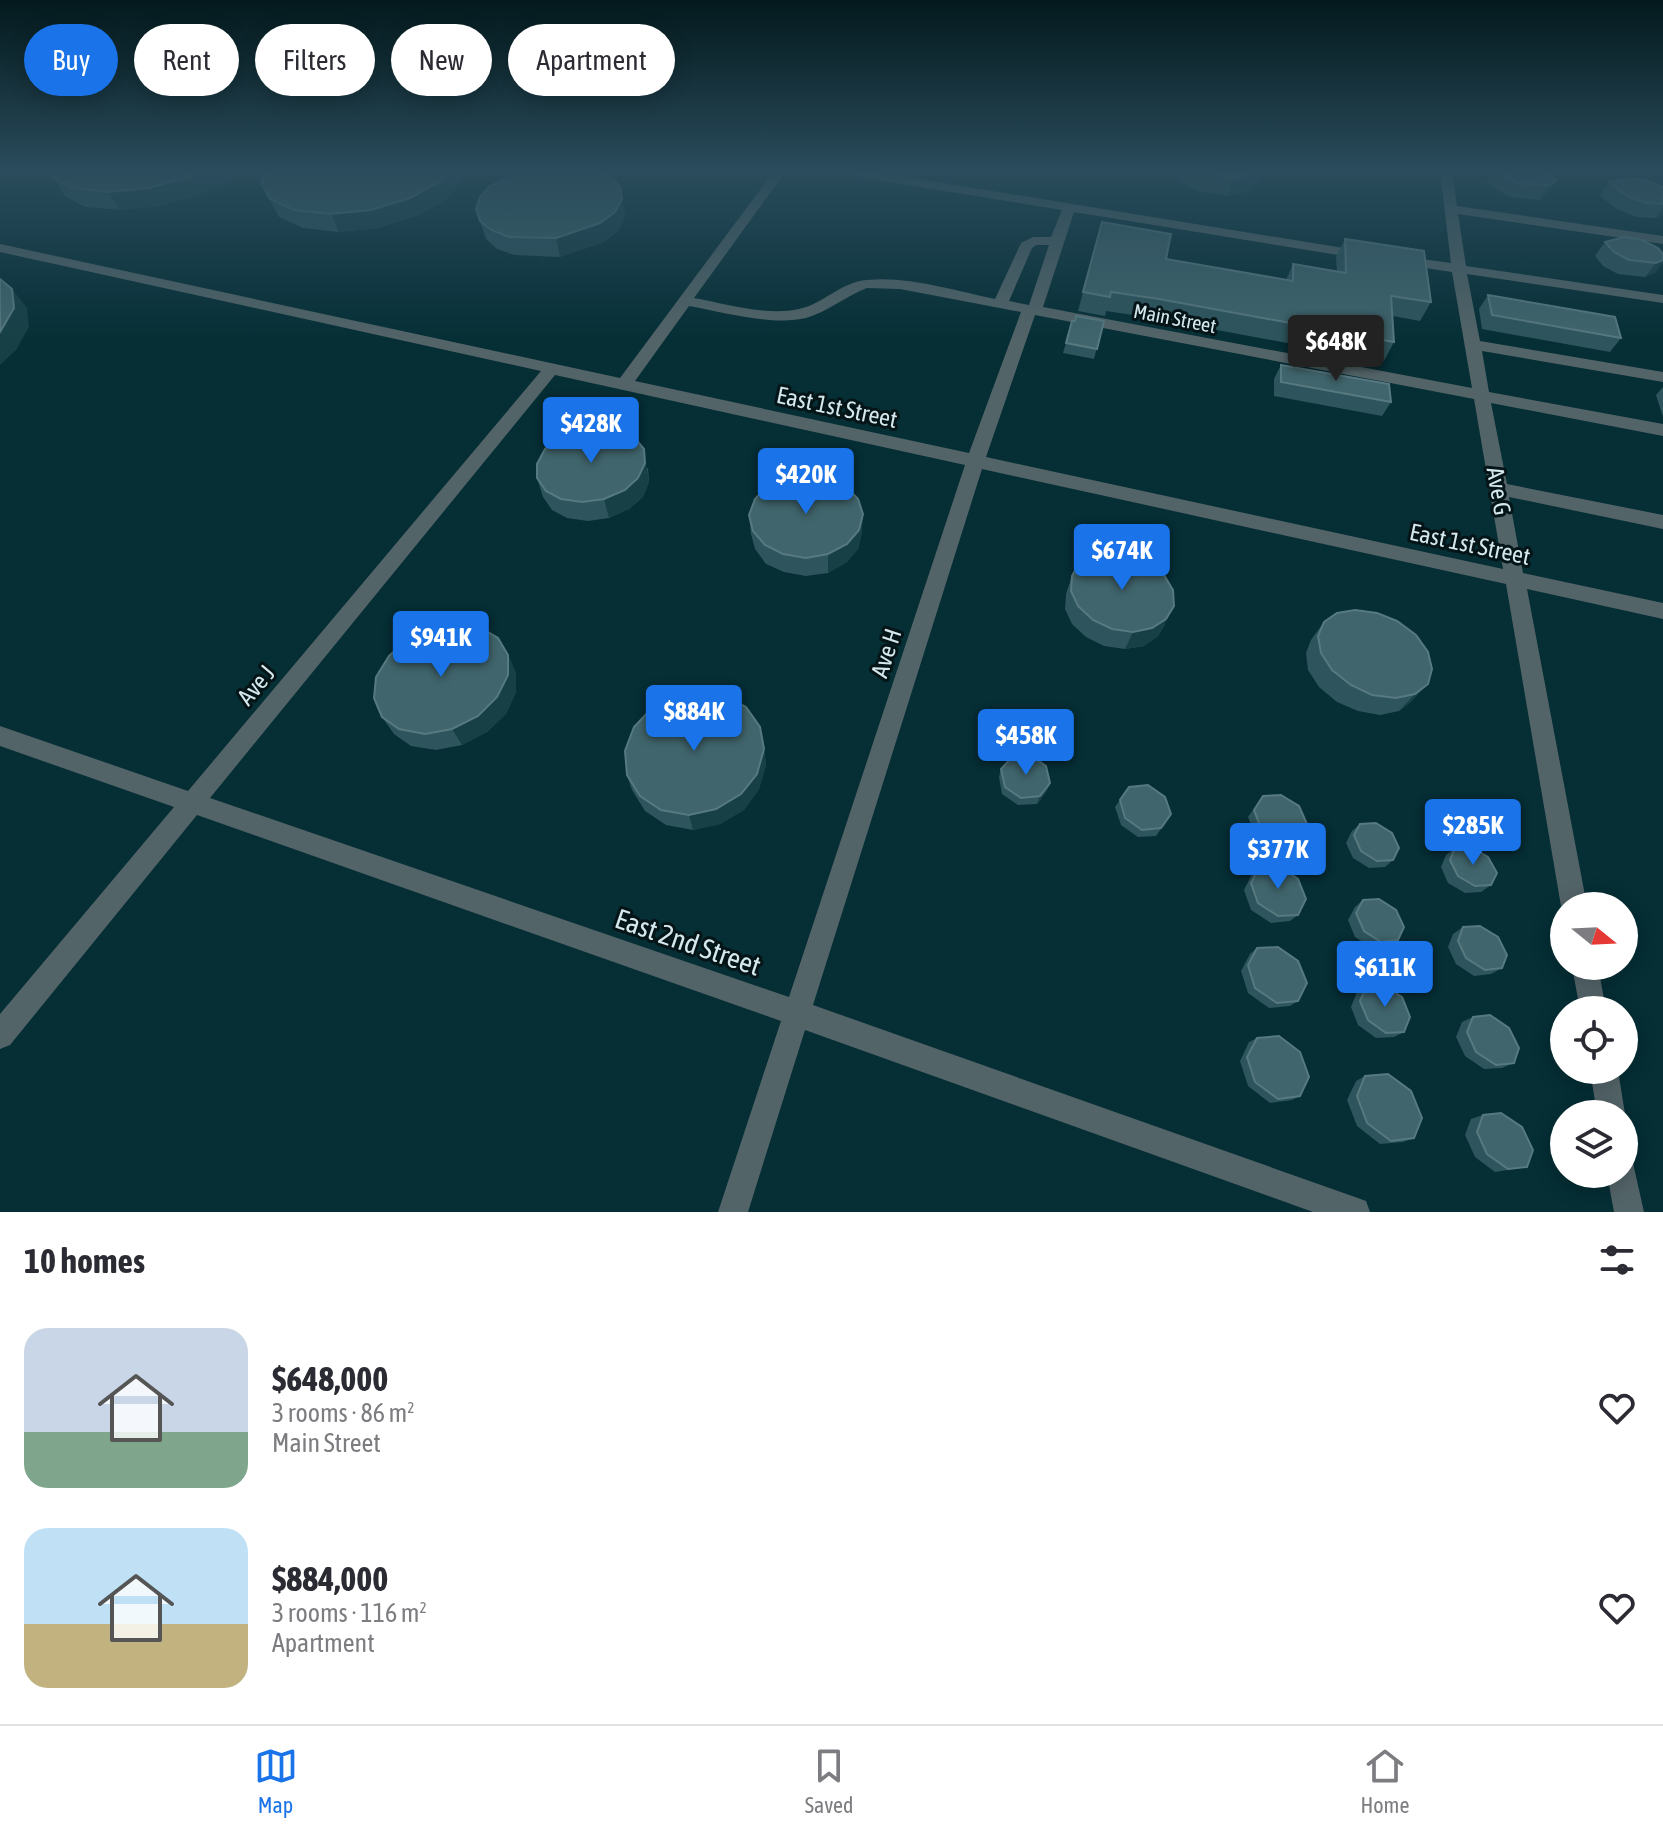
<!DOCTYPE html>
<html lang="en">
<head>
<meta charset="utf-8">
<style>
  :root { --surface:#fff; --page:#f7f7f7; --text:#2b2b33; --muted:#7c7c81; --line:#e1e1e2; --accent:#1a73e8 }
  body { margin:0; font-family:"Asap Condensed",sans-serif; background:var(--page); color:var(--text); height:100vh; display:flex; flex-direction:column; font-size:30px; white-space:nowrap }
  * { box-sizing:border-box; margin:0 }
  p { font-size:26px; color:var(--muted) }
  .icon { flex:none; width:44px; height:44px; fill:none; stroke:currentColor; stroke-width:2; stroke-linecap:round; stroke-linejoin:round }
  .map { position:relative; height:1212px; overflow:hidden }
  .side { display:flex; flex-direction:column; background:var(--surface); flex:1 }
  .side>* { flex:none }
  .top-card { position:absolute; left:24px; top:24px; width:800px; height:72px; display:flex; gap:16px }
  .needle { width:52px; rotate:108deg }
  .fabs { position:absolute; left:1550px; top:892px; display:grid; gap:16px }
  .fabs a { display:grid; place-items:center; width:88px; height:88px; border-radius:50%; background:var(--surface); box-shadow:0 4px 20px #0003; font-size:40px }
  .price { position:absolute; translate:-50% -68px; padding:0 18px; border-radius:8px; background:var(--accent); color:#fff; font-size:26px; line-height:52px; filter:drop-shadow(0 2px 4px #0008) }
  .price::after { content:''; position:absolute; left:50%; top:48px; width:24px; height:18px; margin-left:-12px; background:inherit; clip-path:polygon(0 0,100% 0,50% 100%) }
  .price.current { background:#222; color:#fff }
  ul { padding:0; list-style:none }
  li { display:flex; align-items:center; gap:24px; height:200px; padding:0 24px }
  li span { display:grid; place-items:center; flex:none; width:224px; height:160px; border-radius:24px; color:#555 }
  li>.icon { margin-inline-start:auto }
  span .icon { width:96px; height:96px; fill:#fffc; stroke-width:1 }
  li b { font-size:34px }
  h2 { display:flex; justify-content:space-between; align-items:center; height:96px; padding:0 24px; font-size:34px }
  .tag { padding:0 28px; border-radius:36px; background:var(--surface); box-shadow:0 4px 20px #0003; font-size:28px; line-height:72px }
  .tag.current { background:var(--accent); color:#fff }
  .tab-bar { display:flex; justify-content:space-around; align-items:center; height:112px; border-top:2px solid var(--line); background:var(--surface); font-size:22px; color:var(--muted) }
  .tab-bar a { display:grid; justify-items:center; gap:4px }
  .tab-bar .current { color:var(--accent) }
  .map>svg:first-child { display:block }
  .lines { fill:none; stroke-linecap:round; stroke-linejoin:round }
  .minor { fill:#536468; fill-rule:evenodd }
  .wall { fill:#2e555d }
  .shaded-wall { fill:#163f46 }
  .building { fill:#40656c; stroke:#577980; stroke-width:2 }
  .labels { text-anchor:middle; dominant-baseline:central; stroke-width:6; stroke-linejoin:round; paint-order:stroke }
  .far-street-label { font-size:20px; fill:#d4e8ed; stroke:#051417 }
  .street-label { font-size:24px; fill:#d4e8ed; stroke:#051417 }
  .near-street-label { font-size:28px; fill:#d4e8ed; stroke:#051417 }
</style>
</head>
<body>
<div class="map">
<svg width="1663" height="1212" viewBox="0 0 1663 1212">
  <rect width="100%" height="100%" fill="#052e35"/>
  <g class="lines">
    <g class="minor">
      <path d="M 774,171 L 786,171 L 694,298 C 726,304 766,316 799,309 C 823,304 841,282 867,280 C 909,276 955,291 995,299 L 1021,243 L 1033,237 L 1051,237 L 1062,210 L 846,175 L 840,171 L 869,171 L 1368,252 L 1368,258 L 1363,259 L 1074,212 L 1043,307 L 1472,388 L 1452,272 L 1399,264 L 1392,260 L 1399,256 L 1451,263 L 1440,171 L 1452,171 L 1457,206 L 1663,236 L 1663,244 L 1458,214 L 1466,266 L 1663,295 L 1663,303 L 1467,274 L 1480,341 L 1663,372 L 1663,382 L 1482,351 L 1489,392 L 1663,424 L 1663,436 L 1491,403 L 1507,484 L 1663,515 L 1663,529 L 1509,497 L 1523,573 L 1663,603 L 1663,619 L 1527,589 L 1587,906 L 1564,906 L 1564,912 L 1561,906 L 1506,584 L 982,469 L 813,1005 L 1355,1197 L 1366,1201 L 1370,1212 L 1313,1212 L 805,1030 L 748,1212 L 718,1212 L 781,1021 L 197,815 L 10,1045 L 0,1049 L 0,1014 L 174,807 L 0,746 L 0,726 L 188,791 L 541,371 L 0,252 L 0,244 L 620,378 ZM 1036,245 L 1049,245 L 1029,305 L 1009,301 L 1032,248 ZM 867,288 L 900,289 L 1021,312 L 969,453 L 635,381 L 689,306 C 722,312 773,326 806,318 C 827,312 846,296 867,288 ZM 1035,315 L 1474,399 L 1503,569 L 986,457 ZM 555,375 L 965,465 L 789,997 L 210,798 Z"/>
      <polygon points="1572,966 1598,966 1606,1010 1580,1010"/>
      <polygon points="1590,1070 1618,1070 1625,1114 1624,1117 1624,1114 1597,1114"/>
      <polygon points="1624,1160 1633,1163 1644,1212 1614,1212 1607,1174 1624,1174"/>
    </g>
  </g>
  <g class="wall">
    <polygon points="50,171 243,171 232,180 200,195 159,206 120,210 85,207 65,196 53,178"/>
    <polygon points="265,171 463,171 462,181 446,200 417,216 378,228 339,232 303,228 279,217 261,183"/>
    <polygon points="1177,171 1262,171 1257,184 1252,190 1228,196 1196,191 1184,184 1178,177"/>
    <polygon points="1492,171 1544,171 1556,181 1547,194 1540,200 1509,197 1486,182"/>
    <polygon points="1609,182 1663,187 1663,215 1655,218 1636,217 1617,209 1600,196"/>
    <polygon points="620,187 625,217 619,230 604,242 560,257 514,255 497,249 486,239 476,209"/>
    <polygon points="1345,239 1431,302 1420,321 1393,316 1394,342 1384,361 1153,318 1106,311 1105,316 1078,311 1083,292 1166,259 1286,280 1293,264 1337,272 1336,257"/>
    <polygon points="1605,242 1658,248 1656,272 1645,277 1618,274 1603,266 1595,256"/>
    <polygon points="1488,295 1621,338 1610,352 1482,329 1479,309"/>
    <polygon points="1072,321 1104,321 1094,359 1063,353"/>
    <polygon points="1281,365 1391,402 1382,416 1274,396 1274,379"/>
    <polygon points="1663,387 1663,417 1656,395"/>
    <polygon points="648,468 649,482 643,497 629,509 609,518 588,521 567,518 552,510 543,497 537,478"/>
    <polygon points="749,515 862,532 858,549 847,562 828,573 806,576 784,572 766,564 755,549 751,534"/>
    <polygon points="1072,576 1165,624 1158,636 1144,646 1125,649 1104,646 1086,637 1072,624 1065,609 1066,594"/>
    <polygon points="1324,622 1432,669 1412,701 1399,711 1380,715 1358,711 1337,702 1319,687 1308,670 1306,653 1311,640"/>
    <polygon points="508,655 516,673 516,692 506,714 487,732 462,745 436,750 411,746 394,734 382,717"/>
    <polygon points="764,749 766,765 759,789 744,810 720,824 693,830 666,825 645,811 632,790 627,775"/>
    <polygon points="1001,769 1050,783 1047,791 1037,804 1018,805 1002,794 999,777"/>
    <polygon points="1263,796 1299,838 1292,846 1273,847 1255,835 1248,817"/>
    <polygon points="1120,800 1171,814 1156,836 1138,837 1121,825 1115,807"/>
    <polygon points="1360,824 1393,860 1385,867 1369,868 1353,858 1346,843 1352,831"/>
    <polygon points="1455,848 1491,885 1481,892 1465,893 1448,883 1441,867 1446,855"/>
    <polygon points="1259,868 1298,915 1290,921 1271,923 1251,910 1244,890 1252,874"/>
    <polygon points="1363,900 1398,940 1389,947 1372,948 1355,937 1348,920 1355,907"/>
    <polygon points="1463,927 1502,968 1491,974 1474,976 1456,964 1448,947 1453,934"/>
    <polygon points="1257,948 1298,1001 1290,1006 1269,1008 1248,993 1241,971 1250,954"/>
    <polygon points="1366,987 1404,1032 1394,1037 1376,1038 1358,1025 1351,1007 1357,992"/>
    <polygon points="1473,1017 1514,1063 1502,1068 1484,1069 1465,1056 1456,1037 1462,1022"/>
    <polygon points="1257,1038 1300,1096 1292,1100 1270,1103 1248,1086 1240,1061 1249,1042"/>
    <polygon points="1365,1076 1414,1138 1403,1142 1380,1144 1357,1126 1347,1100 1356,1081"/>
    <polygon points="1483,1115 1527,1167 1495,1172 1475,1157 1465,1135 1471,1119"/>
  </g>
  <g class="shaded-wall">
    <polygon points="203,171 243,171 232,180 200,195 159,206 120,210 108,192"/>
    <polygon points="449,171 463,171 462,181 446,200 417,216 378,228 339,232 331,214"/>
    <polygon points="1262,171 1257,184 1252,190 1228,196 1234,178"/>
    <polygon points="1556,181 1547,194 1540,200 1548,186"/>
    <polygon points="620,187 625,217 619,230 604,242 560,257 556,238"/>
    <polygon points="1663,207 1663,215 1655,218"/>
    <polygon points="1663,260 1663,263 1656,272 1645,277 1656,263"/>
    <polygon points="12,289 27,308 29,327 16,350 0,365 0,332"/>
    <polygon points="644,449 649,482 643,497 629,509 609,518 604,499"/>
    <polygon points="863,514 862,532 858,549 847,562 828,573 828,554"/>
    <polygon points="1174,606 1158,636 1144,646 1125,649 1133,632"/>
    <polygon points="508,655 516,673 516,692 506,714 487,732 462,745 452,729"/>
    <polygon points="1428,684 1412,701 1399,711 1415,694"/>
    <polygon points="764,749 766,765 759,789 744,810 720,824 693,830 689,815"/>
    <polygon points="1050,783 1047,791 1037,804 1040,796"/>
  </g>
  <g class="building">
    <polygon points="50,171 203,171 190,177 148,188 108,192 73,188 53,178"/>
    <polygon points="265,171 449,171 439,182 410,198 371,210 331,214 294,210 270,199 261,183"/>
    <polygon points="524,171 598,171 611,177 620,187 622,199 615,212 600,223 556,238 509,237 491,230 480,221 476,209 480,197 490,186"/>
    <polygon points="1199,171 1260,171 1234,178"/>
    <polygon points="1498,171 1544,171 1549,173 1556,181 1548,186 1517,183"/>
    <polygon points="1636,178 1651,182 1663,187 1663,204 1646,203 1627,196 1609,182"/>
    <polygon points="1102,222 1171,234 1166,259 1293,281 1293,264 1346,273 1345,239 1424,251 1431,302 1391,296 1394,342 1159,299 1111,292 1110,297 1083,292"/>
    <polygon points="1624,237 1642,240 1658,248 1663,254 1663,260 1656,263 1629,260 1614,252 1605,242"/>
    <polygon points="0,279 12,289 14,308 0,332"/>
    <polygon points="1488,295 1615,317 1621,338 1492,315"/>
    <polygon points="1076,316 1104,321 1097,349 1066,343 1072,321 1075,321"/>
    <polygon points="1281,365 1389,384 1391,402 1281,382"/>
    <polygon points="599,427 619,430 634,437 644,449 645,463 638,478 625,490 604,499 582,502 561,499 546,491 537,478 537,464 545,449 559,438 579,430"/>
    <polygon points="807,475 828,477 845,485 858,499 863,514 859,530 847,544 828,554 806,558 783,554 765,545 753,531 749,515 755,499 767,486 786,478"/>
    <polygon points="1112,552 1132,555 1150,563 1164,575 1173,590 1174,606 1166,619 1152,628 1133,632 1112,629 1093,620 1078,606 1071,591 1072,576 1079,563 1094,555"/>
    <polygon points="1355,610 1377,613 1397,621 1416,635 1428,652 1432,669 1428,684 1415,694 1396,698 1372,695 1351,685 1332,670 1321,653 1318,636 1324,622 1337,613"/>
    <polygon points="458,624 481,628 498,638 508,655 508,675 497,697 478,716 452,729 425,734 399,729 382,717 374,698 376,677 389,656 408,639 433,628"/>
    <polygon points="700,691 725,696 746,707 760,727 764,749 757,774 741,794 716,809 689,815 661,810 640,796 627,775 625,751 634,727 651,709 675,696"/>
    <polygon points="1030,755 1046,766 1050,783 1040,796 1021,798 1005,787 1001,769 1012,757"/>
    <polygon points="1148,785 1165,797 1171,814 1161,828 1142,830 1125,818 1120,800 1129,787"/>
    <polygon points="1281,795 1299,806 1307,824 1299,838 1280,840 1261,828 1254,810 1263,796"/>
    <polygon points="1376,823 1392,833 1399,848 1393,860 1377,861 1361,851 1354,835 1360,824"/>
    <polygon points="1471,847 1488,857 1497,873 1491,885 1475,886 1458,876 1450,860 1455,848"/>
    <polygon points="1279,866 1298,879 1306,899 1298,915 1278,916 1258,903 1251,883 1259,868"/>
    <polygon points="1379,899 1396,910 1404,927 1398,940 1381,942 1364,931 1356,913 1363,900"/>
    <polygon points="1480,926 1498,937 1507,955 1502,968 1485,970 1466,958 1458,941 1463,927"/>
    <polygon points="1278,947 1298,961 1307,983 1298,1001 1277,1003 1255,988 1248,965 1257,948"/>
    <polygon points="1383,985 1402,997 1410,1017 1404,1032 1386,1033 1368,1020 1360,1001 1366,987"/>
    <polygon points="1490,1015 1509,1028 1519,1048 1514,1063 1496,1065 1476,1052 1467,1032 1473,1017"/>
    <polygon points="1279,1036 1300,1052 1309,1077 1300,1096 1278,1099 1255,1082 1247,1057 1257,1038"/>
    <polygon points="1388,1074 1411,1091 1422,1118 1414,1138 1391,1141 1367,1123 1357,1096 1365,1076"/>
    <polygon points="1501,1113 1522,1127 1533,1150 1527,1167 1508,1169 1487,1154 1477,1132 1483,1115"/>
  </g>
  <linearGradient id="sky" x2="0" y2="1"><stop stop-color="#03191d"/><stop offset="0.5" stop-color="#2a4c5c"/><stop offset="1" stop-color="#2a4c5c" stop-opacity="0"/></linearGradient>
  <rect width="1663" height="341" fill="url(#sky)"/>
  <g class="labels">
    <g class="far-street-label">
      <text transform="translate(1175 318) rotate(11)">Main Street</text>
    </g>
    <g class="street-label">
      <text transform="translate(837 407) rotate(12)">East 1st Street</text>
      <text transform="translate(1499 491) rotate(80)">Ave G</text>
      <text transform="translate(1470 544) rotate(12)">East 1st Street</text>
      <text transform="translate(886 653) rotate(-72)">Ave H</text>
      <text transform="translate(256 685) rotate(-50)">Ave J</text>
    </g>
    <g class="near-street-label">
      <text transform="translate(688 942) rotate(19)">East 2nd Street</text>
    </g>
  </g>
</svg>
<div class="fabs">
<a><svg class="needle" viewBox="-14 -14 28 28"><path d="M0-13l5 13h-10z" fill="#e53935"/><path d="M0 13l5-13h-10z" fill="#7c7c81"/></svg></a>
<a><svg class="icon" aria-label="locate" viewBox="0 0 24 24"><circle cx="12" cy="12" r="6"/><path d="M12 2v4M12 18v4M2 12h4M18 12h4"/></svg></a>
<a><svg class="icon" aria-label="layers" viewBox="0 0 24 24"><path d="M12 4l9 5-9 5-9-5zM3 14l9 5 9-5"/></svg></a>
</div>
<b class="price current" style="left:1336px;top:383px">$648K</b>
<b class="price" style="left:591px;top:465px">$428K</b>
<b class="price" style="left:806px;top:516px">$420K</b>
<b class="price" style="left:1122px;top:592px">$674K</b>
<b class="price" style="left:441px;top:679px">$941K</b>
<b class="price" style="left:694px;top:753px">$884K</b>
<b class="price" style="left:1026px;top:777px">$458K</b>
<b class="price" style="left:1473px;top:867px">$285K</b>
<b class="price" style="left:1278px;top:891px">$377K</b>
<b class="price" style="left:1385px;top:1009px">$611K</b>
<div class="top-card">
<a class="tag current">Buy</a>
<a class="tag">Rent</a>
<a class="tag">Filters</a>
<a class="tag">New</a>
<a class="tag">Apartment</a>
</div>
</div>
<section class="side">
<h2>10 homes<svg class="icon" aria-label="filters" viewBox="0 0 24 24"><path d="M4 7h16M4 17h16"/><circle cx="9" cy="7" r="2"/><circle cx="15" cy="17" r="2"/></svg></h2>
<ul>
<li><span style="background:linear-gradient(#c9d6e8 65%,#7fa58c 0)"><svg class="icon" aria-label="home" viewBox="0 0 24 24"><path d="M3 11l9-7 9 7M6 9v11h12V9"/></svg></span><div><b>$648,000</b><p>3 rooms · 86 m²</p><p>Main Street</p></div><svg class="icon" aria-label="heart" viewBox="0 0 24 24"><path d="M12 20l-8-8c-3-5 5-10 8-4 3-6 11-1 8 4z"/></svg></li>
<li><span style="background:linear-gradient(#bfe0f5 60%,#c2b280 0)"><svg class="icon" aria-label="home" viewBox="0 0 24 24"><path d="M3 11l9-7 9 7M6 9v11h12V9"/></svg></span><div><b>$884,000</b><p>3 rooms · 116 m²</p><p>Apartment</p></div><svg class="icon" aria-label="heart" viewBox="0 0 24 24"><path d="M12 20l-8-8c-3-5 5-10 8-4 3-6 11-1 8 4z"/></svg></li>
</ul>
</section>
<nav class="tab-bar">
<a class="current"><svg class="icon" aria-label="map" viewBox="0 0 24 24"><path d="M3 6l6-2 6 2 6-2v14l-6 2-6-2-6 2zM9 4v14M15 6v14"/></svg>Map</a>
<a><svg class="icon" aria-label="saved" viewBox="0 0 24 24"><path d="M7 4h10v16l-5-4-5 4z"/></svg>Saved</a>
<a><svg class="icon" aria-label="home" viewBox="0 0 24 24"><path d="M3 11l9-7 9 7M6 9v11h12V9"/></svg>Home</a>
</nav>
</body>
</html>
